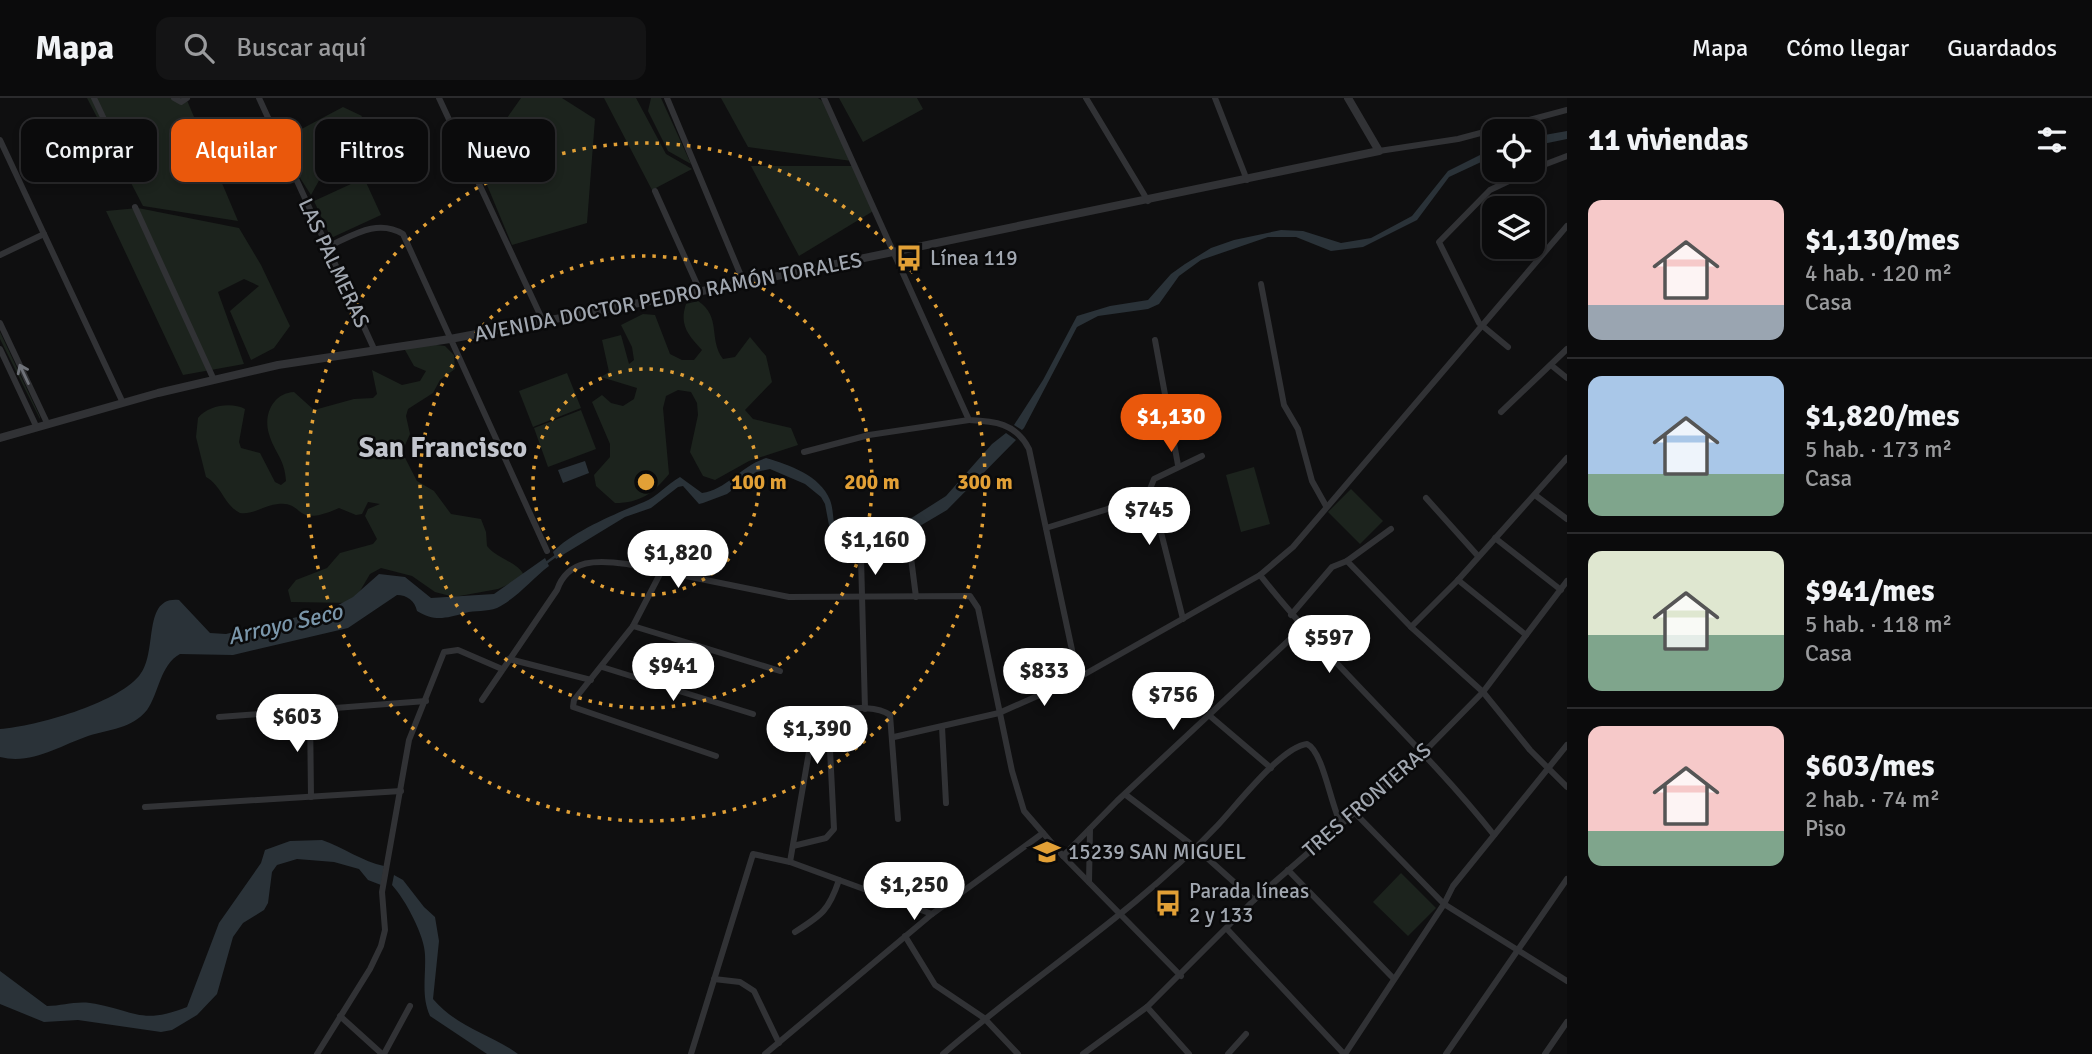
<!DOCTYPE html>
<html lang="es">
<head>
<meta charset="utf-8">
<style>
  :root { --surface:#0b0b0c; --page:#141415; --text:#f1f3f6; --muted:#9a9b9d; --line:#2b2b2d; --accent:#ea580c }
  body { margin:0; font-family:Signika,sans-serif; background:var(--page); color:var(--text); height:100vh; display:flex; flex-direction:column; font-size:26px; white-space:nowrap }
  * { box-sizing:border-box; margin:0 }
  p { font-size:23px; color:var(--muted) }
  .icon { flex:none; width:38px; height:38px; fill:none; stroke:currentColor; stroke-width:2; stroke-linecap:round; stroke-linejoin:round }
  .map { position:relative; flex:1; overflow:hidden }
  .drawer { display:flex; flex-direction:column; background:var(--surface); width:525px }
  .drawer>* { flex:none }
  .top-card { position:absolute; left:21px; top:21px; width:665px; height:63px; display:flex; gap:14px }
  .fabs { position:absolute; left:1482px; top:21px; display:grid; gap:14px }
  .fabs a { display:grid; place-items:center; width:63px; height:63px; border-radius:14px; background:var(--surface); box-shadow:0 4px 10px #0003,0 0 0 2px var(--line); font-size:35px }
  .price { position:absolute; translate:-50% -60px; padding:0 16px; border-radius:24px; background:#fff; color:#222; font-size:23px; line-height:46px; filter:drop-shadow(0 2px 4px #0008) }
  .price::after { content:''; position:absolute; left:50%; top:42px; width:21px; height:16px; margin-left:-10px; background:inherit; clip-path:polygon(0 0,100% 0,50% 100%) }
  .price.on { background:var(--accent); color:#fff }
  ul { padding:0; list-style:none }
  li { display:flex; align-items:center; gap:21px; height:175px; padding:0 21px }
  li+li { border-top:2px solid var(--line) }
  li span { display:grid; place-items:center; flex:none; width:196px; height:140px; border-radius:14px; color:#555 }
  li>.icon { margin-inline-start:auto }
  span .icon { width:84px; height:84px; fill:#fffc; stroke-width:1 }
  li b { font-size:30px }
  h2 { display:flex; justify-content:space-between; align-items:center; height:84px; padding:0 21px; font-size:30px }
  .pill { padding:0 24px; border-radius:14px; background:var(--surface); box-shadow:0 4px 10px #0003,0 0 0 2px var(--line); font-size:24px; line-height:63px }
  .pill.on { background:var(--accent); color:#fff }
  header { display:flex; align-items:center; gap:42px; box-sizing:border-box; height:98px; padding:0 35px; background:var(--surface); border-bottom:2px solid var(--line) }
  header strong { font-size:33px }
  nav { display:flex; gap:38px; margin-inline-start:auto; font-size:24px }
  .search { width:490px; height:63px; background:var(--page); display:flex; align-items:center; gap:18px; box-sizing:border-box; padding:0 24px; border-radius:14px; color:var(--muted); font-size:26px }
  main { display:flex; flex:1; min-height:0 }
  .map>svg:first-child { display:block }
  .green { fill:#1c231d }
  .water { fill:#2a3238 }
  .lines { fill:none; stroke-linecap:round; stroke-linejoin:round }
  .stream { stroke:#2a3238; stroke-width:2.5 }
  .minor { stroke:#313235; stroke-width:6 }
  .tertiary { stroke:#313235; stroke-width:8 }
  .oneway { stroke:#6f7279 }
  .ring { fill:none; stroke:#e2a036; stroke-width:3.5; stroke-dasharray:3.5 7 }
  .labels { text-anchor:middle; dominant-baseline:central; stroke-width:5; stroke-linejoin:round; paint-order:stroke }
  .poi-label { font-size:21px; fill:#a1a7b0; stroke:#0a0a0b; text-anchor:start }
  .street-label { font-size:21px; fill:#a1a7b0; stroke:#0a0a0b }
  .water-label { font-size:23px; font-style:italic; fill:#7a96aa; stroke:#0a0a0b }
  .district-label { font-size:28px; font-weight:bold; fill:#c2c5cd; stroke:#0a0a0b }
  .centre { fill:#e2a036; stroke:#0a0a0b; stroke-width:3.5 }
  .ring-label { font-size:21px; text-anchor:middle; font-weight:bold; fill:#e2a036; stroke:#0a0a0b; stroke-width:5; stroke-linejoin:round; paint-order:stroke }
</style>
</head>
<body>
<header>
<strong>Mapa</strong>
<div class="search"><svg class="icon" aria-label="search" viewBox="0 0 24 24"><circle cx="10" cy="10" r="6"/><path d="M15 15l6 6"/></svg>Buscar aquí</div>
<nav><a>Mapa</a><a>Cómo llegar</a><a>Guardados</a></nav>
</header>
<main>
<div class="map">
<svg width="1567" height="956" viewBox="0 0 1567 956">
  <rect width="100%" height="100%" fill="#0f0f10"/>
  <g class="green">
    <polygon points="87,0 186,0 238,123 143,108"/>
    <polygon points="521,0 562,0 595,21 587,125 512,147 477,63"/>
    <polygon points="604,0 636,0 666,56 692,71 652,92"/>
    <polygon points="651,0 661,0 691,66 668,53 648,13"/>
    <polygon points="721,0 818,0 827,6 852,63 748,49"/>
    <polygon points="839,0 917,0 923,11 863,44"/>
    <polygon points="343,9 362,18 348,48 358,79 322,77 311,97 277,44"/>
    <polygon points="751,68 854,68 875,112 799,158"/>
    <polygon points="364,80 381,117 331,140 314,103"/>
    <polygon points="138,110 239,130 261,167 290,228 274,250 251,262 230,213 259,188 244,181 218,194 244,266 183,277 106,113"/>
    <path d="M 698,203 C 722,219 708,241 723,261 L 735,259 L 750,239 L 766,258 L 772,284 L 745,312 L 753,321 L 791,330 L 798,347 L 749,363 L 715,382 L 703,378 L 690,354 L 698,317 L 697,305 L 691,294 L 678,292 L 666,298 L 663,310 L 669,376 C 653,395 641,405 615,405 L 596,388 L 594,377 L 610,359 L 610,346 L 592,304 L 602,297 L 611,305 L 623,308 L 634,301 L 637,290 L 601,279 L 609,274 L 602,242 L 621,237 L 629,266 L 634,262 L 632,249 L 621,227 L 643,216 L 655,217 L 670,256 L 682,262 L 694,262 L 702,252 C 688,237 679,227 686,206 Z"/>
    <polygon points="0,234 40,319 40,321 0,241"/>
    <path d="M 419,245 L 445,248 L 454,257 L 455,271 L 440,282 L 433,295 L 408,311 L 406,318 L 410,336 L 402,354 L 417,383 L 434,393 L 451,416 L 481,421 L 486,434 L 487,448 C 498,462 518,463 525,479 L 498,491 L 454,499 L 435,494 L 412,478 L 381,470 L 370,476 L 353,505 L 291,504 L 288,492 L 296,482 L 327,470 L 340,455 L 373,446 L 377,441 L 365,418 L 368,411 L 380,406 L 368,404 L 362,416 L 356,417 L 339,410 C 292,431 306,403 278,406 C 265,407 253,417 240,415 C 224,407 222,388 206,379 L 196,339 L 198,320 C 208,307 232,304 245,311 L 239,344 L 241,350 L 260,355 L 275,384 L 281,387 L 286,383 C 285,361 274,354 269,336 C 263,317 273,295 294,294 L 314,312 L 354,301 L 373,300 L 377,296 L 372,272 L 402,287 L 420,283 L 426,273 L 414,268 L 405,252 L 407,247 Z"/>
    <polygon points="567,275 581,310 533,329 519,293"/>
    <polygon points="581,312 596,351 548,369 534,330"/>
    <polygon points="1254,369 1270,426 1241,434 1226,377"/>
    <polygon points="1351,391 1383,423 1360,446 1328,414"/>
    <polygon points="1401,775 1436,810 1408,838 1373,804"/>
  </g>
  <g class="water">
    <polygon points="1567,33 1567,41 1533,48 1533,39"/>
    <polygon points="1494,50 1494,58 1449,79 1417,122 1363,149 1331,153 1296,139 1268,139 1201,162 1179,178 1159,206 1148,211 1098,218 1077,229 1024,330 1022,332 1014,327 1043,282 1077,218 1110,208 1148,202 1171,176 1185,166 1211,150 1234,142 1281,132 1303,133 1341,145 1371,140 1412,118 1448,73"/>
    <path d="M 1006,335 L 1016,342 L 947,412 L 908,435 L 894,440 L 875,439 L 835,444 L 831,438 L 825,406 L 821,399 L 805,386 L 770,371 L 756,374 L 727,396 L 703,405 L 699,406 L 683,388 L 678,389 L 651,410 L 625,419 L 556,461 L 553,454 C 573,433 617,415 644,404 C 657,399 667,386 680,379 L 702,395 C 726,392 742,367 766,360 C 789,367 820,377 830,402 C 834,412 832,424 837,434 L 861,434 L 902,426 L 946,398 L 992,346 Z"/>
    <polygon points="585,363 589,375 563,385 558,372"/>
    <path d="M 545,460 L 549,468 C 532,481 517,500 497,510 C 487,514 475,512 465,515 C 446,520 435,524 417,513 C 415,503 407,497 397,497 L 348,530 L 233,557 L 180,556 C 160,567 159,595 147,612 C 132,631 109,631 88,638 C 59,648 32,667 0,659 L 0,631 C 37,628 115,606 139,578 C 159,555 141,498 179,502 L 210,535 L 226,536 L 331,511 L 353,499 L 379,476 L 405,479 L 431,500 L 494,496 Z"/>
    <path d="M 322,742 C 343,749 363,764 384,768 L 381,787 L 368,782 L 359,771 L 334,764 L 297,761 L 277,767 L 272,774 L 268,805 L 264,812 L 243,825 L 233,839 L 217,896 L 197,917 L 172,932 L 161,934 L 78,922 L 44,924 L 0,906 L 0,873 L 47,908 C 62,908 75,903 90,905 C 132,911 140,928 187,909 L 219,825 L 261,765 L 265,752 L 290,743 Z"/>
    <path d="M 394,777 L 403,782 L 424,809 L 435,819 L 439,843 L 433,901 C 458,930 489,935 518,956 L 487,956 L 430,918 C 421,898 426,879 425,857 C 425,838 405,801 392,787 Z"/>
  </g>
  <g class="lines">
    <polyline class="stream" points="546,465 557,457"/>
    <g class="minor">
      <polyline points="94,0 112,38"/>
      <polyline points="174,0 181,4 187,0"/>
      <polyline points="259,0 375,253"/>
      <polyline points="439,0 543,223"/>
      <polyline points="667,0 744,185"/>
      <path d="M 824,0 L 969,322 C 994,323 1016,325 1029,351 L 1078,580"/>
      <polyline points="1086,0 1148,103"/>
      <polyline points="1215,0 1247,82"/>
      <polyline points="0,42 123,305"/>
      <polyline points="1379,53 1458,41 1567,12"/>
      <polyline points="1533,71 1567,58"/>
      <polyline points="655,93 700,193"/>
      <polyline points="135,109 214,282"/>
      <path d="M 327,149 C 352,138 377,120 403,136 L 547,453"/>
      <polyline points="0,157 44,136"/>
      <polyline points="1261,186 1284,307 1298,331 1312,383 1326,408"/>
      <polyline points="0,225 48,327"/>
      <polyline points="1155,242 1178,367"/>
      <polyline points="1508,249 1479,225 1439,144 1490,92 1532,72"/>
      <polyline points="0,251 37,330"/>
      <polyline points="1551,267 1567,280"/>
      <polyline points="1501,314 1567,251"/>
      <polyline points="804,354 869,337 969,322"/>
      <polyline points="1535,397 1567,421"/>
      <polyline points="1426,400 1478,458"/>
      <polyline points="1046,430 1150,398"/>
      <polyline points="1495,440 1561,492"/>
      <polyline points="910,452 916,499"/>
      <polyline points="861,459 865,611"/>
      <polyline points="1347,463 1411,529 1483,594 1530,652 1567,689"/>
      <polyline points="661,474 633,528 574,602 573,609 716,658"/>
      <path d="M 1260,477 C 1332,569 1421,645 1494,737"/>
      <polyline points="1458,482 1526,537"/>
      <polyline points="1291,517 1332,469 1347,463 1391,431"/>
      <polyline points="1183,521 1150,391 1154,381 1202,358"/>
      <polyline points="633,528 780,573"/>
      <polyline points="1411,529 1458,482 1567,360"/>
      <polyline points="509,561 591,582"/>
      <polyline points="602,569 753,616"/>
      <path d="M 482,602 L 557,492 C 568,460 599,462 627,466 L 789,499 L 970,498 L 978,510 L 1012,673 L 1024,713 L 1063,758 L 1181,878"/>
      <polyline points="310,612 311,699"/>
      <polyline points="1210,618 1271,670"/>
      <polyline points="219,619 426,603"/>
      <polyline points="942,629 946,705"/>
      <polyline points="894,639 999,615 1078,580 1260,477 1293,449 1567,128"/>
      <polyline points="1126,697 1196,750 1254,802"/>
      <polyline points="145,709 401,693"/>
      <polyline points="1355,715 1444,806 1567,883"/>
      <path d="M 793,748 L 826,740 L 834,731 L 828,612 C 847,611 875,606 890,617 L 898,721"/>
      <polyline points="1063,758 1117,703 1303,529"/>
      <polyline points="790,764 814,625 820,615 828,612"/>
      <polyline points="1288,772 1393,880"/>
      <polyline points="1089,784 1090,731"/>
      <polyline points="1227,831 1344,956"/>
      <path d="M 795,834 C 822,817 829,812 839,782"/>
      <polyline points="905,838 935,887 984,920 1018,956"/>
      <polyline points="714,881 740,884 754,893 779,945"/>
      <polyline points="1147,909 1189,956"/>
      <polyline points="340,918 382,956"/>
      <polyline points="317,956 370,871 381,848 385,832 382,794 409,642 444,554 458,552 502,571"/>
      <polyline points="384,956 410,908"/>
      <polyline points="691,956 753,756 790,764 932,816 1043,735"/>
      <polyline points="765,956 932,816"/>
      <path d="M 943,956 C 1033,878 1136,814 1218,727 C 1237,707 1281,649 1307,646 C 1323,653 1331,708 1341,726"/>
      <polyline points="1083,956 1147,909 1254,802 1423,655 1483,594 1567,483"/>
      <polyline points="1228,956 1246,936"/>
      <polyline points="1345,956 1444,806 1453,788 1567,647"/>
      <polyline points="1446,956 1567,781"/>
      <polyline points="1545,956 1567,924"/>
    </g>
    <polyline class="tertiary" points="0,340 158,295 278,267 450,241 744,185 1379,53 1348,0"/>
  </g>
  <defs><path id="oneway-shaft" d="M-6 0H5M1.5-3L5.5 0L1.5 3" fill="none" stroke-width="1.6" stroke-linecap="round" stroke-linejoin="round" transform="scale(1.75)"/></defs>
  <use class="oneway" href="#oneway-shaft" transform="translate(24 276) rotate(-115)"/>
  <g class="ring">
    <circle cx="646" cy="384" r="113"/>
    <circle cx="646" cy="384" r="226"/>
    <circle cx="646" cy="384" r="339"/>
  </g>
  <defs>
    <g id="bus-bare" transform="scale(2.1)"><path d="M-5-6H5V4H4V6H2V4H-2V6H-4V4H-5ZM-3.5-4V0h7V-4ZM-3.5 1.2v1.5H-2V1.2ZM2 1.2v1.5H3.5V1.2Z" fill="#e2a036" stroke="#0a0a0b" stroke-width="2.5" paint-order="stroke"/></g>
    <g id="school-bare" transform="scale(2.1)"><path d="M0-5L7-2L0 1L-7-2ZM-4 1L0 2.5L4 1V4Q0 6-4 4Z" fill="#e2a036" stroke="#0a0a0b" stroke-width="2.5" paint-order="stroke"/></g>
  </defs>
  <g fill-rule="evenodd">
    <use href="#bus-bare" x="909" y="160"/>
    <use href="#school-bare" x="1047" y="754"/>
    <use href="#bus-bare" x="1168" y="805"/>
  </g>
  <g class="labels">
    <g class="poi-label">
      <text x="930" y="160">Línea 119</text>
      <text x="1068" y="754">15239 SAN MIGUEL</text>
      <text x="1189" y="793">Parada líneas<tspan x="1189" dy="24">2 y 133</tspan></text>
    </g>
    <g class="street-label">
      <text transform="translate(334 165) rotate(65)">LAS PALMERAS</text>
      <text transform="translate(668 199) rotate(-11)">AVENIDA DOCTOR PEDRO RAMÓN TORALES</text>
      <text transform="translate(1367 702) rotate(-41)">TRES FRONTERAS</text>
    </g>
    <g class="water-label">
      <text transform="translate(285 526) rotate(-13)">Arroyo Seco</text>
    </g>
    <g class="district-label">
      <text x="443" y="350">San Francisco</text>
    </g>
  </g>
  <circle cx="646" cy="384" r="10" class="centre"/>
  <g class="ring-label">
    <text x="759" y="391">100 m</text>
    <text x="872" y="391">200 m</text>
    <text x="985" y="391">300 m</text>
  </g>
</svg>
<div class="fabs">
<a><svg class="icon" aria-label="locate" viewBox="0 0 24 24"><circle cx="12" cy="12" r="6"/><path d="M12 2v4M12 18v4M2 12h4M18 12h4"/></svg></a>
<a><svg class="icon" aria-label="layers" viewBox="0 0 24 24"><path d="M12 4l9 5-9 5-9-5zM3 14l9 5 9-5"/></svg></a>
</div>
<b class="price on" style="left:1171px;top:356px">$1,130</b>
<b class="price" style="left:1149px;top:449px">$745</b>
<b class="price" style="left:875px;top:479px">$1,160</b>
<b class="price" style="left:678px;top:492px">$1,820</b>
<b class="price" style="left:1329px;top:577px">$597</b>
<b class="price" style="left:673px;top:605px">$941</b>
<b class="price" style="left:1044px;top:610px">$833</b>
<b class="price" style="left:1173px;top:634px">$756</b>
<b class="price" style="left:297px;top:656px">$603</b>
<b class="price" style="left:817px;top:668px">$1,390</b>
<b class="price" style="left:914px;top:824px">$1,250</b>
<div class="top-card">
<a class="pill">Comprar</a>
<a class="pill on">Alquilar</a>
<a class="pill">Filtros</a>
<a class="pill">Nuevo</a>
</div>
</div>
<section class="drawer">
<h2>11 viviendas<svg class="icon" aria-label="filters" viewBox="0 0 24 24"><path d="M4 7h16M4 17h16"/><circle cx="9" cy="7" r="2"/><circle cx="15" cy="17" r="2"/></svg></h2>
<ul>
<li><span style="background:linear-gradient(#f6c9c9 75%,#9aa5b1 0)"><svg class="icon" aria-label="home" viewBox="0 0 24 24"><path d="M3 11l9-7 9 7M6 9v11h12V9"/></svg></span><div><b>$1,130/mes</b><p>4 hab. · 120 m²</p><p>Casa</p></div></li>
<li><span style="background:linear-gradient(#a9c7e8 70%,#7fa58c 0)"><svg class="icon" aria-label="home" viewBox="0 0 24 24"><path d="M3 11l9-7 9 7M6 9v11h12V9"/></svg></span><div><b>$1,820/mes</b><p>5 hab. · 173 m²</p><p>Casa</p></div></li>
<li><span style="background:linear-gradient(#dfe7d0 60%,#7fa58c 0)"><svg class="icon" aria-label="home" viewBox="0 0 24 24"><path d="M3 11l9-7 9 7M6 9v11h12V9"/></svg></span><div><b>$941/mes</b><p>5 hab. · 118 m²</p><p>Casa</p></div></li>
<li><span style="background:linear-gradient(#f6c9c9 75%,#7fa58c 0)"><svg class="icon" aria-label="home" viewBox="0 0 24 24"><path d="M3 11l9-7 9 7M6 9v11h12V9"/></svg></span><div><b>$603/mes</b><p>2 hab. · 74 m²</p><p>Piso</p></div></li>
</ul>
</section>
</main>
</body>
</html>
